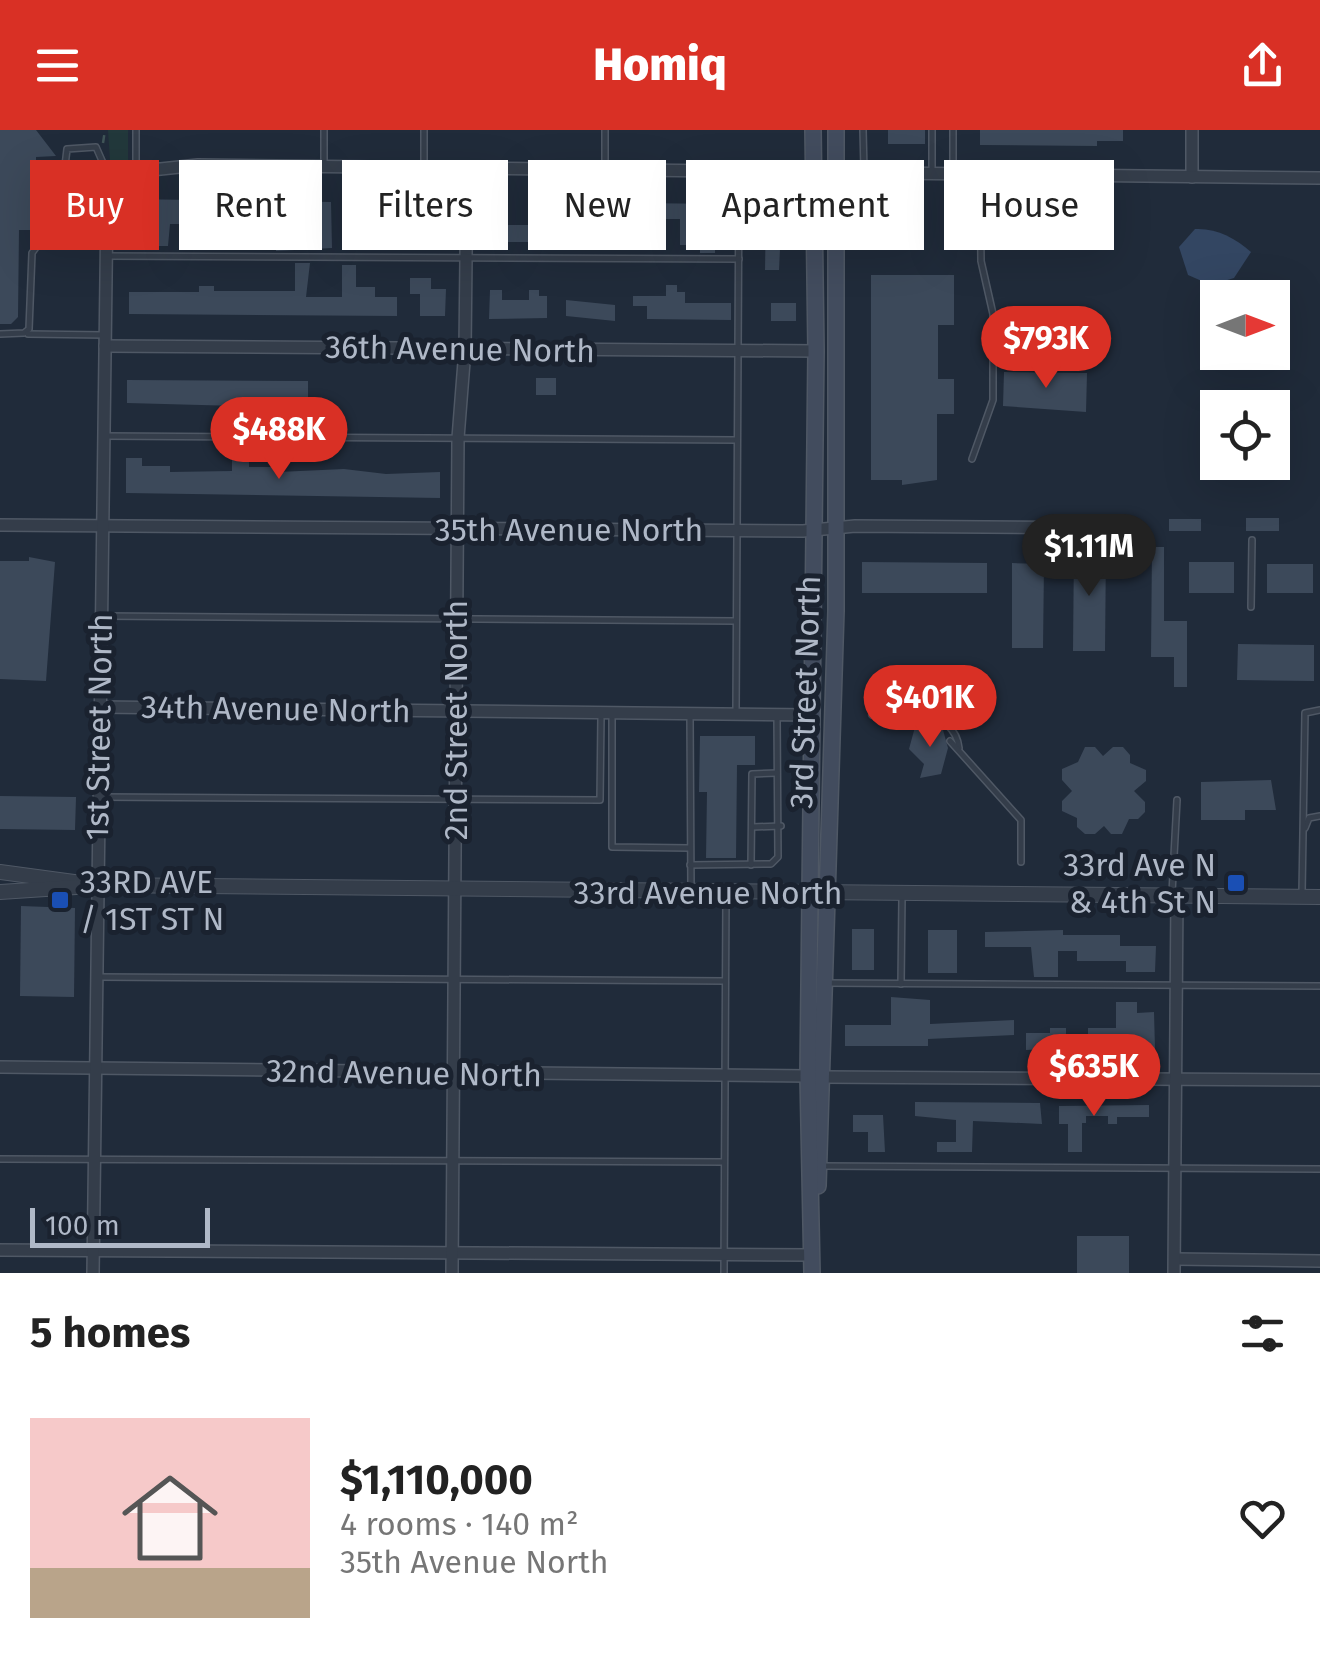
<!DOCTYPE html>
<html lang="en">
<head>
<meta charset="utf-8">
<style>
  :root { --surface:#fff; --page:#f2f2f2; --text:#222; --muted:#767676; --accent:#d93025 }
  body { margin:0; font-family:"Fira Sans",sans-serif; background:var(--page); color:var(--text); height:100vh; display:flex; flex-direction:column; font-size:38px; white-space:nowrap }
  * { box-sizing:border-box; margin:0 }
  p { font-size:32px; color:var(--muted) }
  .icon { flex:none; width:55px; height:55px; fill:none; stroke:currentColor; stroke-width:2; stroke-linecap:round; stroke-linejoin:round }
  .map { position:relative; height:1143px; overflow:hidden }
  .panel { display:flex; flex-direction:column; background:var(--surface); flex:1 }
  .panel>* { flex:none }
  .guide { position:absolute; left:30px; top:30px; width:1260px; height:90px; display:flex; gap:20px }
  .needle { width:65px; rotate:90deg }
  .controls { position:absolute; left:1200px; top:150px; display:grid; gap:20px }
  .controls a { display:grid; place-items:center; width:90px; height:90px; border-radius:0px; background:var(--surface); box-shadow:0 10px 40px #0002; font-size:50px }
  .scale { position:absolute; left:30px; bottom:25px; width:180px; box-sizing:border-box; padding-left:10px; border:5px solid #afb8c7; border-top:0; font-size:28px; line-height:35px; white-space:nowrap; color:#afb8c7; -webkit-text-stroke:8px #1a222f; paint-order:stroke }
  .price { position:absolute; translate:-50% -85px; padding:0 22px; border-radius:35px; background:var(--accent); color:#fff; font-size:32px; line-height:65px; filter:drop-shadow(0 2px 5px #0008) }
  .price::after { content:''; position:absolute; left:50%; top:60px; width:30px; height:22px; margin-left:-15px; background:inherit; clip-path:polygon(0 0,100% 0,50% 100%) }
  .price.active { background:#222; color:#fff }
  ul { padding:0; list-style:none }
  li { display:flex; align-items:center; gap:30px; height:250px; padding:0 30px }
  li span { display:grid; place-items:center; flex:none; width:280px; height:200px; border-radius:0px; color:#555 }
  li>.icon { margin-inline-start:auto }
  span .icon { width:120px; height:120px; fill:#fffc; stroke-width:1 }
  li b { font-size:42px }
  h2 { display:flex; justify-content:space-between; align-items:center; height:120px; padding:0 30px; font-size:42px }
  .tag { padding:0 35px; border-radius:0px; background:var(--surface); box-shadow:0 10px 40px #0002; font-size:35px; line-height:90px }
  .tag.active { background:var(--accent); color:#fff }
  header { display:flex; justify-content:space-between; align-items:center; height:130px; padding:0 30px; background:var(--accent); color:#fff; font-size:45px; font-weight:800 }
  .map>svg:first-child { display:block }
  .green { fill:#22383b }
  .water { fill:#334662 }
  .building { fill:#3c495a }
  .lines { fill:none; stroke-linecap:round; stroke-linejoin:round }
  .service-casing { stroke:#4f5865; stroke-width:8 }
  .minor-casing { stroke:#4f5865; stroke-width:14 }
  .tertiary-casing { stroke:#4f5865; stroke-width:16 }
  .secondary-casing { stroke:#4f5865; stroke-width:18 }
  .path { stroke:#405558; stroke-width:2.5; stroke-dasharray:8 8; stroke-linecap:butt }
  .service { stroke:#343d4a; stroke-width:5 }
  .minor { stroke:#343d4a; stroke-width:11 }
  .tertiary { stroke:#343d4a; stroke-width:14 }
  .secondary { stroke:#424c5e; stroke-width:15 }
  .transit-dot { fill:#1a4fb4; stroke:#1a222f; stroke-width:4 }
  .labels { text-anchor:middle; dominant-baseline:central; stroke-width:10; stroke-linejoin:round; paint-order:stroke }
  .street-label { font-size:32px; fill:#afb8c7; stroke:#1a222f }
  .poi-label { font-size:32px; fill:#afb8c7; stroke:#1a222f; text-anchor:end }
</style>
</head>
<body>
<header><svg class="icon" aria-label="menu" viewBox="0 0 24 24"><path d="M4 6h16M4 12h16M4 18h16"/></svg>Homiq<svg class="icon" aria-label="share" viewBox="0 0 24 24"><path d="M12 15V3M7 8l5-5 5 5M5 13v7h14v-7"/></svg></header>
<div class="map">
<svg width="1320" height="1143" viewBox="0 0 1320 1143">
  <rect width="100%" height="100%" fill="#202b3a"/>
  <polygon class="green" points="108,0 128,0 128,36 110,31"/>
  <path class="water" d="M 1195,99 C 1217,98 1235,108 1251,122 L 1234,148 L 1211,155 L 1188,145 L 1179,117 Z"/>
  <g class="building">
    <polygon points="0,0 36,0 56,26 36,27 36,100 19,100 18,187 11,194 0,194"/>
    <rect x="888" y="0" width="37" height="14"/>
    <polygon points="980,0 1123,0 1123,11 1097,11 1097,16 980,15"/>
    <polygon points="131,69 331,72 332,118 276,121 276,96 268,96 268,87 219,87 219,83 194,83 194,94 170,94 168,116 155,116 155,111 131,111"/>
    <rect x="581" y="72" width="25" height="14"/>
    <polygon points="488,73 503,73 503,95 528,95 528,112 504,112 504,119 491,119"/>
    <polygon points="635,73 724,74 724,100 715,100 715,123 700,123 700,115 680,115 680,89 645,89 645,96 635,95 635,106 622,106 623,94 635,94"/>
    <polygon points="766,76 782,76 779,140 765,140"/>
    <polygon points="295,133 310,133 306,167 342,167 342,135 356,135 356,157 375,157 375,167 397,167 397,186 129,184 129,162 199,162 199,156 214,156 214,161 295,161"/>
    <polygon points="871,145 954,145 954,195 938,195 938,249 954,249 954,284 937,284 937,350 902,355 902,350 871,350"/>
    <polygon points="410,148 431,148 431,159 446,159 445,186 420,186 420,164 410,164"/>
    <polygon points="666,155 677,155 677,162 685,162 685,173 731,173 731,190 647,189 647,176 633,176 633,166 666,166"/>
    <polygon points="490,160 502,160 502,170 529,170 529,160 539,160 539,166 547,166 547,188 489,189"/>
    <polygon points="566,170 615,175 615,191 566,186"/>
    <rect x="771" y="173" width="25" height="18"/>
    <polygon points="1004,242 1087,243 1086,282 1003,276"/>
    <rect x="536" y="248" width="20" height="17"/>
    <polygon points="127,250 308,251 308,278 127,273"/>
    <polygon points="126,328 142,328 142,336 170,336 170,342 232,341 232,328 249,328 249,337 278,337 278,342 344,339 386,344 440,342 440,368 126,363"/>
    <rect x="1246" y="388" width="33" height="13"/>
    <rect x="1169" y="389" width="32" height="12"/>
    <polygon points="1074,416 1106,417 1105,521 1073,521"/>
    <polygon points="1152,417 1164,417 1164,491 1187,491 1187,557 1174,557 1174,527 1151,527"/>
    <polygon points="29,427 55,432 46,551 0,549 0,431 29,431"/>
    <polygon points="862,432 987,433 987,463 862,463"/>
    <rect x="1189" y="432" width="45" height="31"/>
    <polygon points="1012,433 1044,434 1043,518 1012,518"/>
    <rect x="1267" y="434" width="46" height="29"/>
    <polygon points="1238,514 1314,515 1314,551 1237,550"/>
    <polygon points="926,595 933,601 943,600 948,618 941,644 920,648 924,634 909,619 915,597"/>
    <polygon points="700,606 755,606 755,635 737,635 736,728 706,728 707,662 699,662"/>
    <polygon points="1085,617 1095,617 1103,626 1113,617 1123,617 1130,625 1130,633 1146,640 1146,651 1134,661 1145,672 1145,682 1138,689 1129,689 1122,704 1111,704 1104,696 1095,704 1085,704 1077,697 1077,688 1062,681 1062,671 1072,661 1062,650 1062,639 1078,632"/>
    <polygon points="1271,650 1276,680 1245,680 1245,690 1201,690 1201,652"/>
    <polygon points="0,666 76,667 75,700 0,699"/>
    <polygon points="21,776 75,778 74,867 20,866"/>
    <rect x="852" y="799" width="22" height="41"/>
    <rect x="928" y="800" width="29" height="43"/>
    <polygon points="1063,800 1063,805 1120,805 1120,816 1156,816 1155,842 1126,842 1126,831 1077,831 1077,821 1058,821 1058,847 1034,847 1031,817 985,817 985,802"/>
    <polygon points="891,867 930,870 930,894 1014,890 1014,905 928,909 928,916 845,916 845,895 891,895"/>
    <polygon points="1116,872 1137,872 1137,883 1154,882 1155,919 1088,914 1088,898 1116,898"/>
    <polygon points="1050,898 1066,898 1066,918 1026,920 1026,903 1050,903"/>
    <polygon points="915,972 1040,973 1042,994 973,991 972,1022 937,1022 937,1012 956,1012 956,990 915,986"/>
    <polygon points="1149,975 1149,987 1117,987 1117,994 1108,994 1108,986 1086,986 1086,993 1082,993 1082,1022 1068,1022 1068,994 1059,994 1059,976"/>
    <polygon points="853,985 883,985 885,1022 868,1022 868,1002 853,1002"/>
    <rect x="1077" y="1106" width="52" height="37"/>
  </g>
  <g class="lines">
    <g class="service-casing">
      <g id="service">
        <polyline points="863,0 864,40"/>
        <polyline points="932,0 932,40"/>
        <polyline points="324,33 324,0"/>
        <polyline points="424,34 424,0"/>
        <polyline points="605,37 605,0"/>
        <polyline points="953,40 953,0"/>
        <polyline points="136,42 136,0"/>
        <polyline points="107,126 739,129"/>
        <polyline points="0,204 24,203 29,199 32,123 59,86 67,19 96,17 110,49"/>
        <polyline points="28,204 105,205"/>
        <polyline points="105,306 737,310"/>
        <polyline points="972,329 993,270 993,184 981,131 980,44"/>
        <polyline points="1251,477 1252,410"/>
        <polyline points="104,486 736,491"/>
        <polyline points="736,581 739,42"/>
        <polyline points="612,583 612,717 689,718"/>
        <path d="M 924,584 C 942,587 957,599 959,618"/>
        <polyline points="872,585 893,563 904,566 935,595"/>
        <polyline points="690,586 691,760"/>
        <polyline points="950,611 1021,690 1021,732"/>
        <polyline points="100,667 600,670 601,586"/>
        <polyline points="752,697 781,696"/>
        <polyline points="1305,698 1309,688 1320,686"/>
        <polyline points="690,735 771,734 778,727 777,588"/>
        <polyline points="751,735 752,644 777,643"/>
        <polyline points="1172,763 1177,670"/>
        <polyline points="1302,763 1305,583 1320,580"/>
        <polyline points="98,847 725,851"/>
        <polyline points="826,853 1320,856"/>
        <polyline points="901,854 902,767"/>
        <polyline points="0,1029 724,1032"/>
        <polyline points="823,1036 1320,1039"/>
        <polyline points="724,1143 726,766"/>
      </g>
    </g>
    <g class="minor-casing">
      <g id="minor">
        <polyline points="1192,47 1192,0"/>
        <polyline points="105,216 816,221"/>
        <polyline points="0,395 803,401 855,396 1137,398"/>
        <polyline points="99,577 813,585"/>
        <polyline points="0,937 808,946"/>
        <polyline points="823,947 1320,950"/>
        <polyline points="0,1120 813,1125"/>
        <polyline points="1175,1129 1320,1131"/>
        <polyline points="93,1143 107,71 111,52 142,41 198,35 1320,48"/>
        <polyline points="452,1143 458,308 465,219 467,37"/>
        <polyline points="1174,1143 1177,766"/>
      </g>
    </g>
    <g class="tertiary-casing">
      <g id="tertiary">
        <polyline points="0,742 96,755 1320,767"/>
        <polyline points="0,762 76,757"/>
      </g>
    </g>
    <g class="secondary-casing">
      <g id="secondary">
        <polyline points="818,1056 836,481 836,0"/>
        <polyline points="812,1143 808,946 816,221 813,0"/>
      </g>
    </g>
    <g class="path">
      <polyline points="103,13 105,0"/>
      <polyline points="92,32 95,69"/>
    </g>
    <use href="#service" class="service"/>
    <use href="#minor" class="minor"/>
    <use href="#tertiary" class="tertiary"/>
    <use href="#secondary" class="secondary"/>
  </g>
  <g class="transit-dot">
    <rect x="1226" y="743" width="20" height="20" rx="5"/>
    <rect x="50" y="760" width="20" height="20" rx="5"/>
  </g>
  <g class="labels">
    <g class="street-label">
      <text transform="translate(460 219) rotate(1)">36th Avenue North</text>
      <text x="569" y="400">35th Avenue North</text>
      <text transform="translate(805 562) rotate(-88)">3rd Street North</text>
      <text transform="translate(276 579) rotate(1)">34th Avenue North</text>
      <text transform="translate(456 590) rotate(-90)">2nd Street North</text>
      <text transform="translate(99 597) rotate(-89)">1st Street North</text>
      <text x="708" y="763">33rd Avenue North</text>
      <text transform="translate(404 943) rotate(1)">32nd Avenue North</text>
    </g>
    <g class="poi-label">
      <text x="1216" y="735">33rd Ave N<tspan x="1216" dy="37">&amp; 4th St N</tspan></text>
      <text x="80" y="752" text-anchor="start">33RD AVE<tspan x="80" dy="37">/ 1ST ST N</tspan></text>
    </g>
  </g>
</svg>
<div class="controls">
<a><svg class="needle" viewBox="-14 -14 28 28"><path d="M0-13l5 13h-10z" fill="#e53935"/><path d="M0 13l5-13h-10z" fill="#767676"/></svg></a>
<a><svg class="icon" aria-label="locate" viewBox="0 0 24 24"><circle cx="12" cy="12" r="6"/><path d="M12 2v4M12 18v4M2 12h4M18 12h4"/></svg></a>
</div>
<div class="scale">100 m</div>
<b class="price" style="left:1046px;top:261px">$793K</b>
<b class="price" style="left:279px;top:352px">$488K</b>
<b class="price active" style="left:1089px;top:469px">$1.11M</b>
<b class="price" style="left:930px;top:620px">$401K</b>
<b class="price" style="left:1094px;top:989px">$635K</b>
<div class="guide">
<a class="tag active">Buy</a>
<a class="tag">Rent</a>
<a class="tag">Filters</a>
<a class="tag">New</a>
<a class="tag">Apartment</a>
<a class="tag">House</a>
</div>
</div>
<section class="panel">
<h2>5 homes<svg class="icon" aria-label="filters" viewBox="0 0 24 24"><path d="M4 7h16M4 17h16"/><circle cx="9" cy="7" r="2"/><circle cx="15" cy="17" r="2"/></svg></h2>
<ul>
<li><span style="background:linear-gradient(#f6c9c9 75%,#b9a48a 0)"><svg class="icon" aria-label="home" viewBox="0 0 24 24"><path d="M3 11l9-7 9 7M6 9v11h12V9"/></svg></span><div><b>$1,110,000</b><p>4 rooms · 140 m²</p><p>35th Avenue North</p></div><svg class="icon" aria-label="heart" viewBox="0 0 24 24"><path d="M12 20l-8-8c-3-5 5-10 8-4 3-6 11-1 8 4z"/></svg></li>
</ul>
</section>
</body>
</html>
